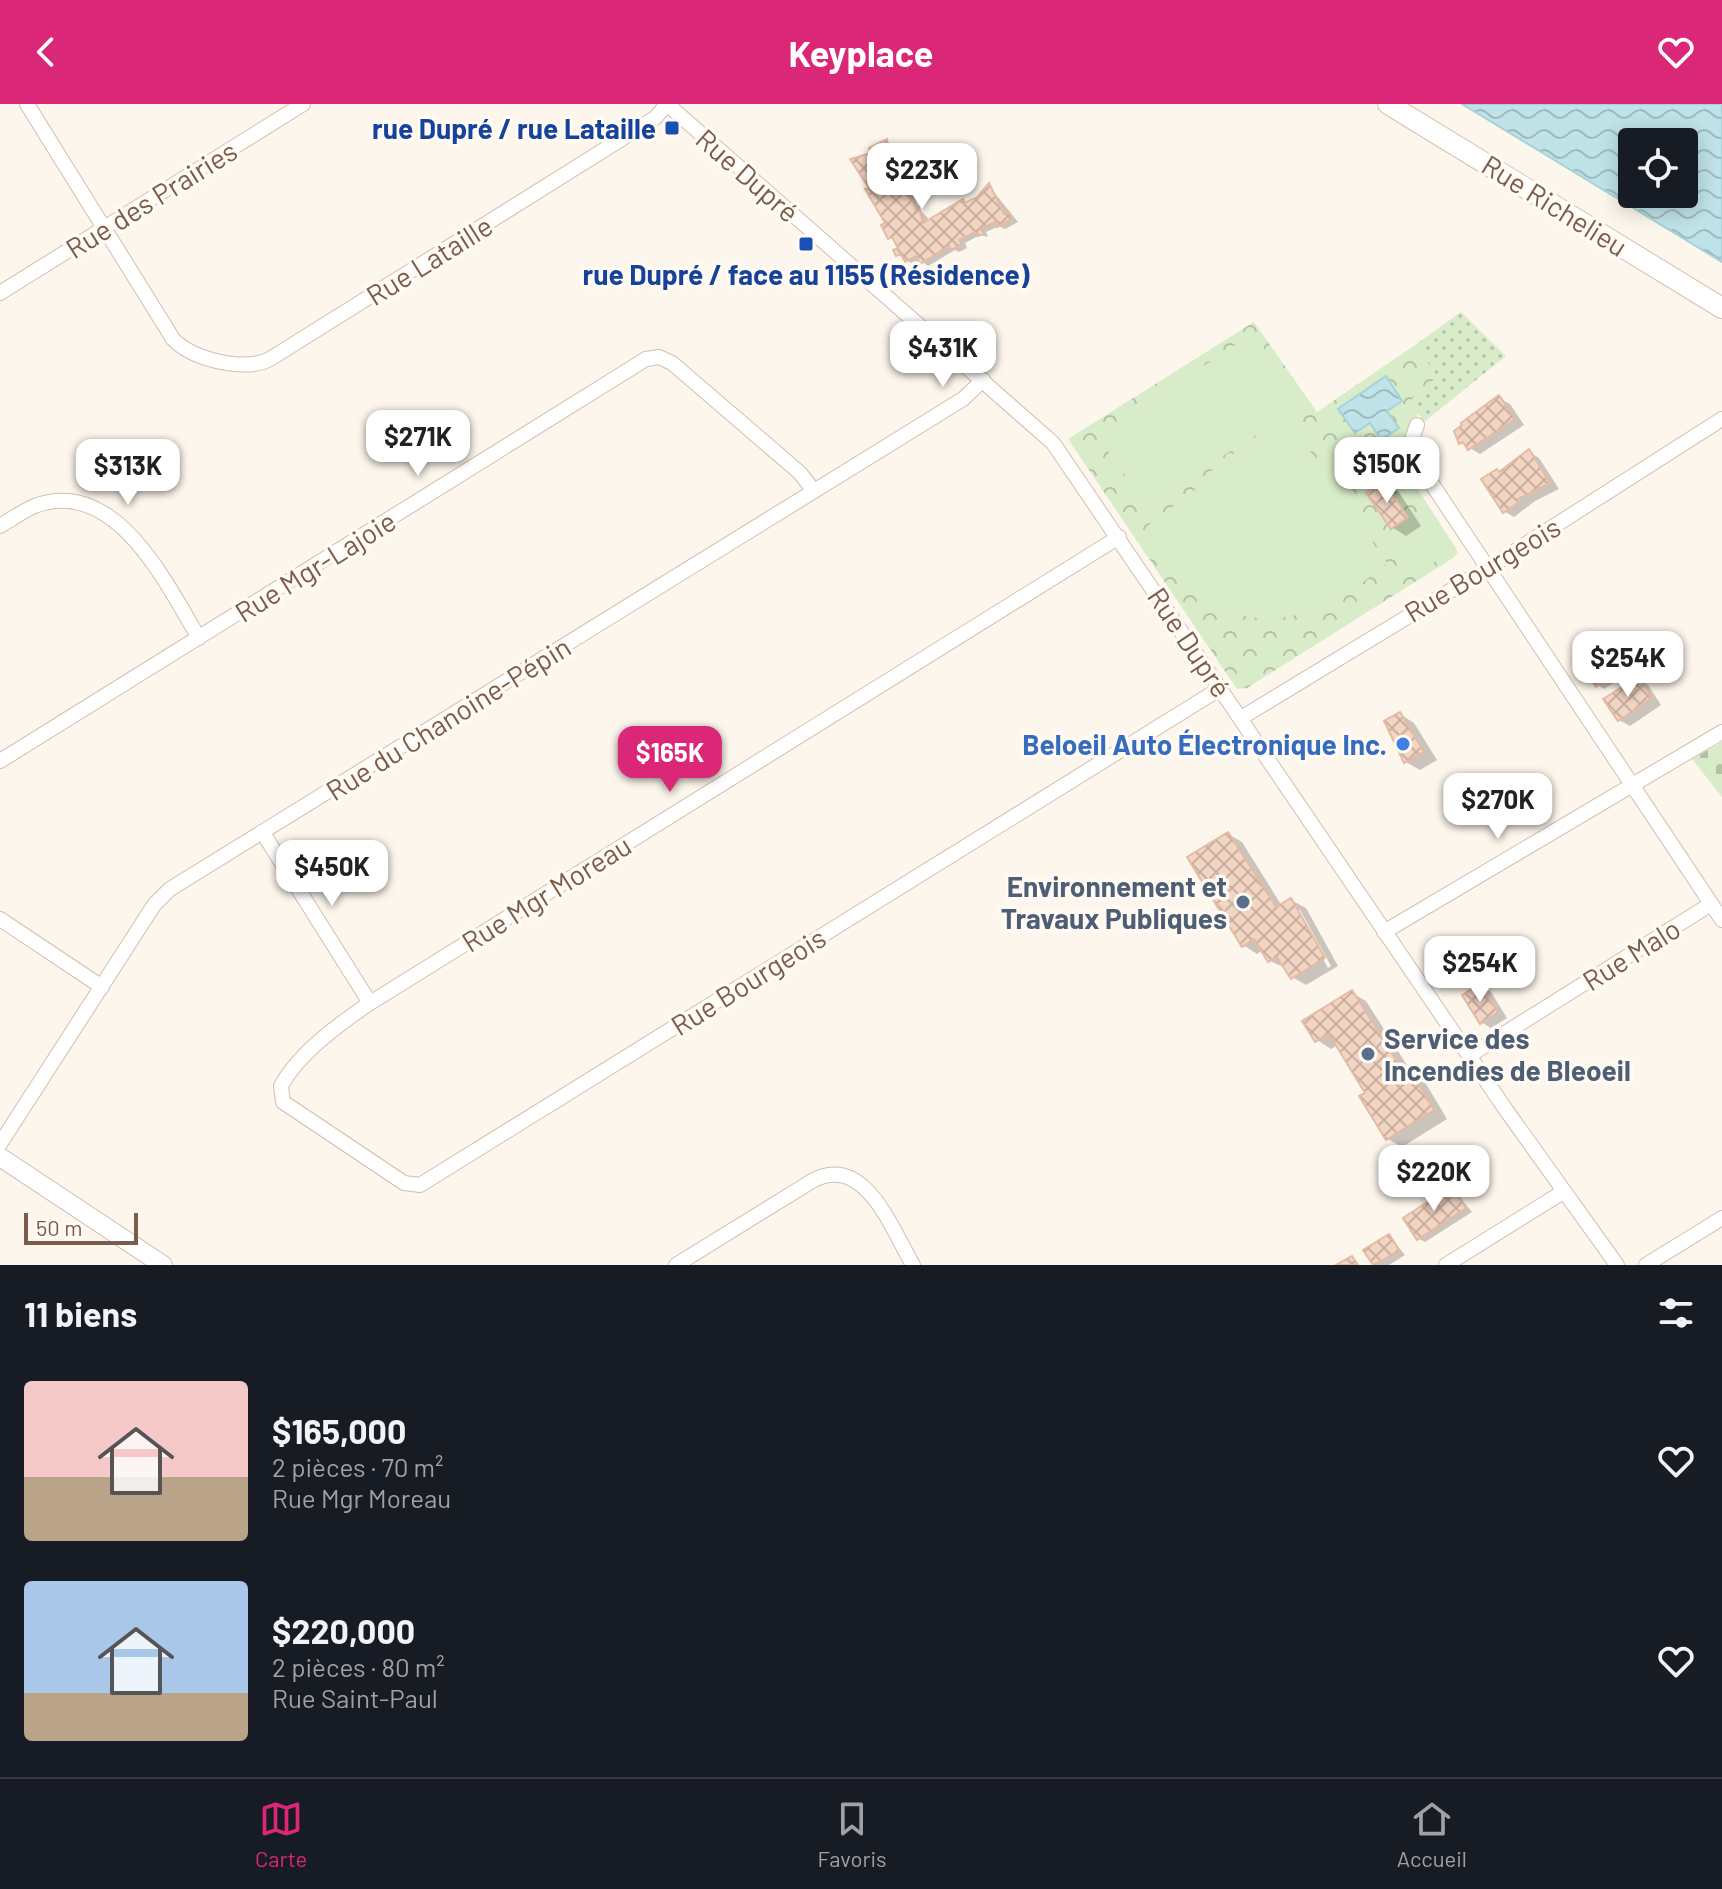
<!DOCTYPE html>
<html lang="fr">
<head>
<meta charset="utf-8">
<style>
  :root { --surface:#171b24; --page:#242831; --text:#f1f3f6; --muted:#9ea1a6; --line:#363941; --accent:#db2777 }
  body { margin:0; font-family:Barlow,sans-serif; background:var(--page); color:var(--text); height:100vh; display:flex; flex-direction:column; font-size:30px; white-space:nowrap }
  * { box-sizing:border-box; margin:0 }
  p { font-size:26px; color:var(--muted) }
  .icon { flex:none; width:44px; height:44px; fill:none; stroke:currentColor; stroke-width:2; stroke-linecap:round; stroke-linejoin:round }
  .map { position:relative; height:1161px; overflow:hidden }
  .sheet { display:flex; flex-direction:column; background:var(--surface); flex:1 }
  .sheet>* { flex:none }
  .buttons { position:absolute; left:1618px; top:24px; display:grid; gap:16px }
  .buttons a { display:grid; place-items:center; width:80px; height:80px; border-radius:8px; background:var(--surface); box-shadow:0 4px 20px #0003; font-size:40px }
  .scale { position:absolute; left:24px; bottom:20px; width:114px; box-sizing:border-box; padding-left:8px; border:4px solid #7a5c4d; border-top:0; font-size:22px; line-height:28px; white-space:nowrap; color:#7a5c4d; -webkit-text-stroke:6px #fffaf3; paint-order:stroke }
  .price { position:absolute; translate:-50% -68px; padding:0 18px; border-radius:16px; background:#fff; color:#222; font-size:26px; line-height:52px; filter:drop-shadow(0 2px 4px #0008) }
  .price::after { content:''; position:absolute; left:50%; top:48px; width:24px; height:18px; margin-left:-12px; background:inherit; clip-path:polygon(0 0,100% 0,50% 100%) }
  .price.selected { background:var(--accent); color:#fff }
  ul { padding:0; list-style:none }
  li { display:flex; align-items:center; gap:24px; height:200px; padding:0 24px }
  li span { display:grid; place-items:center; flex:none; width:224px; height:160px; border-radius:8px; color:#555 }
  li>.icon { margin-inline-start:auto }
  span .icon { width:96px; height:96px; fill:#fffc; stroke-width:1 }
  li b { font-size:34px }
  h2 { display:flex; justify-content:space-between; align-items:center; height:96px; padding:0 24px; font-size:34px }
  header { display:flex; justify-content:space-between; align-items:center; height:104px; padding:0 24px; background:var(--accent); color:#fff; font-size:36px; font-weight:700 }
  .tabs { display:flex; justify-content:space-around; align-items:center; height:112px; border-top:2px solid var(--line); background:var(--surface); font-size:22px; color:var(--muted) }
  .tabs a { display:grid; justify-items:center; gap:4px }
  .tabs .selected { color:var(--accent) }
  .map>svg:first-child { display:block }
  .forest { fill:url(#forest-crowns) }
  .cemetery { fill:url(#cemetery-stones) }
  .garden { fill:url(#garden-dots) }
  .pitch { fill:#d8ecc9 }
  .water { fill:url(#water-waves); stroke:#a5d3da; stroke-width:2; fill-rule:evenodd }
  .shadow { fill:#0003; fill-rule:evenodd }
  .building { fill:url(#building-cross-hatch); stroke:#e6bba3; stroke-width:2 }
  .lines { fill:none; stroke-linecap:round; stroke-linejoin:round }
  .minor-casing { stroke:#d1beb0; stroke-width:16 }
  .tertiary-casing { stroke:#d1beb0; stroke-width:20 }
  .secondary-casing { stroke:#d6c0b0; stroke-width:22 }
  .minor { stroke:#fff; stroke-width:14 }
  .tertiary { stroke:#fff; stroke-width:18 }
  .secondary { stroke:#fff; stroke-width:20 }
  .transit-dot { fill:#1a4fb4; stroke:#fffaf3; stroke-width:3 }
  .shop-dot { fill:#3f7fe0; stroke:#fffaf3; stroke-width:3 }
  .service-dot { fill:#5c6f8a; stroke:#fffaf3; stroke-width:3 }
  .labels { text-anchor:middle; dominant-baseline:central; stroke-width:7; stroke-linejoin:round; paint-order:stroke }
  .transit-label { font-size:28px; font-weight:bold; fill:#164399; stroke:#fffaf3; text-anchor:end }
  .street-label { font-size:28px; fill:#7a5c4d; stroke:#fffaf3 }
  .shop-label { font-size:28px; font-weight:bold; fill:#366cbe; stroke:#fffaf3; text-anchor:end }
  .service-label { font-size:28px; font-weight:bold; fill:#4e5e75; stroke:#fffaf3; text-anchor:end }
</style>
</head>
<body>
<header><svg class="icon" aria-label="back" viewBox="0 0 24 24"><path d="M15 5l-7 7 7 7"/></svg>Keyplace<svg class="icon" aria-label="heart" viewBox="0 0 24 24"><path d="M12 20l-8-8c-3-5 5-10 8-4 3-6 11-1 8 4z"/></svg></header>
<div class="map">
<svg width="1722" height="1161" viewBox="0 0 1722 1161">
  <defs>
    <pattern id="forest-crowns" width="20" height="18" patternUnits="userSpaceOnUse" patternTransform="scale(2)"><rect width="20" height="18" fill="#d8ecc9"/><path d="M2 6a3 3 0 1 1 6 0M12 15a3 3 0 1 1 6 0" fill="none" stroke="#b4c2a5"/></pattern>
    <pattern id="cemetery-stones" width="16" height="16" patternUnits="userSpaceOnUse" patternTransform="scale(2)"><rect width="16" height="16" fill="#d8ecc9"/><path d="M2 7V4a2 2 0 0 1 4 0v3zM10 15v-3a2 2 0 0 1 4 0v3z" fill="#b4c2a5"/></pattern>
    <pattern id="garden-dots" width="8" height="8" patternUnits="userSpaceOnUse" patternTransform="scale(2)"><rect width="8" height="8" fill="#d8ecc9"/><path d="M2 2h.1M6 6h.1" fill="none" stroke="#b4c2a5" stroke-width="1.8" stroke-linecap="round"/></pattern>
    <pattern id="water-waves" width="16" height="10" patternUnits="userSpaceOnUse" patternTransform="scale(2)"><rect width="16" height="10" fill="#bfe3e8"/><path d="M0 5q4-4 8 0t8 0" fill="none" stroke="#a0bbbe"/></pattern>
    <pattern id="building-cross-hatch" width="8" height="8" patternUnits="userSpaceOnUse" patternTransform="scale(2)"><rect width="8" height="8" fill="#f3d5c3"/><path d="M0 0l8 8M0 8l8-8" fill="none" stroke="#cab0a1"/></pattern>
  </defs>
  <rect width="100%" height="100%" fill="#fdf6ec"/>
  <polygon class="forest" points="1254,218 1317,308 1415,241 1438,273 1412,300 1418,309 1406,335 1392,345 1458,448 1453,454 1247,584 1237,585 1068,335"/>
  <polygon class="cemetery" points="1722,638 1722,693 1692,655"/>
  <polygon class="garden" points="1461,208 1506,252 1424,318 1411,300 1413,292 1438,273 1415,241"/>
  <g class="pitch">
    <path d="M 1254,229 L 1301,302 L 1273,320 L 1293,323 L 1317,357 L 1327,351 L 1353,389 L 1343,396 L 1387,459 C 1292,541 1210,535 1147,422 L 1211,374 L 1208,369 L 1269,323 L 1145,401 L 1097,331 Z"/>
    <polygon points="1428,402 1456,444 1417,469 1390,427"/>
  </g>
  <g class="water">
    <path d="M 1462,0 L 1722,0 L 1722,158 ZM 1684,38 L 1684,90 L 1632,90 L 1632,38 Z"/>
    <polygon points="1386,272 1402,297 1387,307 1399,324 1381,336 1370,319 1355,329 1338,305"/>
  </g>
  <g class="shadow">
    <polygon points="887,37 895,44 892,46 920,106 928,114 926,119 963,97 968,100 978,94 989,82 1018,118 1005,125 999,122 986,128 988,133 980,131 965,139 967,144 959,148 955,146 928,162 920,156 913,160 898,151 900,144 890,133 888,120 871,84 874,50"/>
    <polygon points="1499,294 1510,300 1524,321 1480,350 1460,338"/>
    <polygon points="1529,348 1539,354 1559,385 1535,397 1514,413 1504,407"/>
    <polygon points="1383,379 1398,387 1421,422 1406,432 1392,423"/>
    <polygon points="1597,539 1624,573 1604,585 1598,581"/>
    <polygon points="1638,575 1648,581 1661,601 1630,622 1619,616"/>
    <polygon points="1400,610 1414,619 1437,656 1420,666 1406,658 1390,630"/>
    <path d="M 1228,730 L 1242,738 L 1282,802 L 1291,796 L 1306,804 L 1338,862 L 1306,881 L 1292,873 L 1286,864 L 1270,857 L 1263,846 L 1257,850 L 1243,841 ZM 1296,806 L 1300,806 L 1331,862 L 1328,864 Z"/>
    <polygon points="1480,882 1491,888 1507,914 1491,924 1481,918"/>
    <polygon points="1352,889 1366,897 1410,966 1422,973 1447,1015 1402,1043 1388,1035 1367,990 1338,941 1331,945 1317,936"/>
    <polygon points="1452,1084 1472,1108 1425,1138 1418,1134"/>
    <polygon points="1389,1132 1405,1151 1389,1161 1375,1161 1366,1146"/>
  </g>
  <g class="building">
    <polygon points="887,35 889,53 897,70 900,68 916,105 919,103 923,119 963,95 965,99 977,93 989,79 1004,110 1009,108 1012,115 997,123 995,118 981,125 983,130 978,132 975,128 959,136 962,140 951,146 949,142 920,160 916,152 905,158 901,150 896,152 893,146 898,144 892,133 888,135 881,121 885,119 865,85 869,84 850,55 871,49 869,44"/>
    <polygon points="1499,291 1515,315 1468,346 1463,338 1459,340 1454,327 1462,321 1461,319"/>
    <polygon points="1529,345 1550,379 1518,395 1519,398 1503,409 1481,375 1497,365 1499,368"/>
    <polygon points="1383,377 1408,413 1391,425 1366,389"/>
    <polygon points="1597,537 1619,569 1596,583 1576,552"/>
    <polygon points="1638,573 1652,594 1618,617 1603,595"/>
    <polygon points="1400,608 1424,648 1404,659 1384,617"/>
    <polygon points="1228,728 1276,803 1291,794 1325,854 1291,875 1277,853 1268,858 1254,835 1242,843 1187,753"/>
    <polygon points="1480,880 1498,908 1480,920 1462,891"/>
    <polygon points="1352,886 1402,965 1408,962 1434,1006 1386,1036 1359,992 1365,989 1329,930 1315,938 1302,917"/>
    <polygon points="1452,1082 1466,1104 1417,1136 1403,1114"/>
    <polygon points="1389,1130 1400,1147 1373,1161 1363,1146"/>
    <polygon points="1352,1152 1358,1161 1336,1161"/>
  </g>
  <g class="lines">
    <g class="minor-casing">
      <g id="minor">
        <path d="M 27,0 L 173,235 C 193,256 245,268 270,255 L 655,14 L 667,0"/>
        <polyline points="667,0 1053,339 1506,1006 1617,1161"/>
        <polyline points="0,189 303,0"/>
        <polyline points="1417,321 1411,338 1412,350 1722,816"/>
        <path d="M 0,422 C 12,415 24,406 37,401 C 117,374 167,481 199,534"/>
        <path d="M 1119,433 L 370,899 C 339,920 299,949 281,982 L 283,998 L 404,1079 L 420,1081 L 1221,584"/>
        <polyline points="1241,614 1501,456 1722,315"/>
        <polyline points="0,657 646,255 659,253 672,259 800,369 814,387"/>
        <polyline points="263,729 370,899"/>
        <polyline points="0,815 102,883"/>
        <polyline points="1384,828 1722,628"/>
        <polyline points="1470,951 1711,800"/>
        <polyline points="0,1040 154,801 170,785 963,295 983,276"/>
        <path d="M 676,1161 L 812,1077 C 865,1048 892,1126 913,1161"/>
        <polyline points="1446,1161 1563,1088"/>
        <polyline points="1646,1161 1722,1114"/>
      </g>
    </g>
    <g class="tertiary-casing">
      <polyline id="tertiary" points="0,1053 163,1161"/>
    </g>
    <g class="secondary-casing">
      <polyline id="secondary" points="1388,0 1722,204"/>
    </g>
    <use href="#minor" class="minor"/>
    <use href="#tertiary" class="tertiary"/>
    <use href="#secondary" class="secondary"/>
  </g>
  <g class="transit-dot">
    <rect x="664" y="16" width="16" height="16" rx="4"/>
    <rect x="798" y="132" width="16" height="16" rx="4"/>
  </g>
  <circle class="shop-dot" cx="1403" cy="640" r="8"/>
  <g class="service-dot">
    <circle cx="1243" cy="798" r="8"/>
    <circle cx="1368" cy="950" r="8"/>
  </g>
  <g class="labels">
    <g class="transit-label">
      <text x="656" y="24">rue Dupré / rue Lataille</text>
      <text x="806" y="170" text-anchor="middle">rue Dupré / face au 1155 (Résidence)</text>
    </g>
    <g class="street-label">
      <text transform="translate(748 71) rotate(41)">Rue Dupré</text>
      <text transform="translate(151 95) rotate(-32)">Rue des Prairies</text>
      <text transform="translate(1555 101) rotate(32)">Rue Richelieu</text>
      <text transform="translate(429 156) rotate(-32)">Rue Lataille</text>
      <text transform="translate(315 462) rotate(-32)">Rue Mgr-Lajoie</text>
      <text transform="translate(1482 465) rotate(-31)">Rue Bourgeois</text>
      <text transform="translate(1190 538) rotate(56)">Rue Dupré</text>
      <text transform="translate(448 614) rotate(-32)">Rue du Chanoine-Pépin</text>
      <text transform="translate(546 789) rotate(-32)">Rue Mgr Moreau</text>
      <text transform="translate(1631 850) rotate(-32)">Rue Malo</text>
      <text transform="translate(748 877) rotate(-32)">Rue Bourgeois</text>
    </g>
    <g class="shop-label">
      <text x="1387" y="640">Beloeil Auto Électronique Inc.</text>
    </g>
    <g class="service-label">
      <text x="1227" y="782">Environnement et<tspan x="1227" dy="32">Travaux Publiques</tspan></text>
      <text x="1384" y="934" text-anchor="start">Service des<tspan x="1384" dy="32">Incendies de Bleoeil</tspan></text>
    </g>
  </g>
</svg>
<div class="buttons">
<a><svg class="icon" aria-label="locate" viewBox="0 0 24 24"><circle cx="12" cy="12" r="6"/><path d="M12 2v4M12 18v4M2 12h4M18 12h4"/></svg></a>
</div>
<div class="scale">50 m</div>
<b class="price" style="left:922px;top:107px">$223K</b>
<b class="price" style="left:943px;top:285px">$431K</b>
<b class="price" style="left:418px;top:374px">$271K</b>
<b class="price" style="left:1387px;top:401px">$150K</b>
<b class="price" style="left:128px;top:403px">$313K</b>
<b class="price" style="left:1628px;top:595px">$254K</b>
<b class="price selected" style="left:670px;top:690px">$165K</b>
<b class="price" style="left:1498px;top:737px">$270K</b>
<b class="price" style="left:332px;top:804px">$450K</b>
<b class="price" style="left:1480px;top:900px">$254K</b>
<b class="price" style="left:1434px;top:1109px">$220K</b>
</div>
<section class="sheet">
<h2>11 biens<svg class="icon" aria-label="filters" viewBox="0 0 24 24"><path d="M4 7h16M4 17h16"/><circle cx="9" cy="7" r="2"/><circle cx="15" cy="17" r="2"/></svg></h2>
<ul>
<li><span style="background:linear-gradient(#f6c9c9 60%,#b9a48a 0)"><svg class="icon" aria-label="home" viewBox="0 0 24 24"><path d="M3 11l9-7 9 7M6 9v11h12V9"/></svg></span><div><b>$165,000</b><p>2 pièces · 70 m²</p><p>Rue Mgr Moreau</p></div><svg class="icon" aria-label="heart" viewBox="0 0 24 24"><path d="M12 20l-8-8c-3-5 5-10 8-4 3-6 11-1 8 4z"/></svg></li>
<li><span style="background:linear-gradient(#a9c7e8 70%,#b9a48a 0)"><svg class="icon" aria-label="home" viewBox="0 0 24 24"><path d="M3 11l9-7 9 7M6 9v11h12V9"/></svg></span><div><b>$220,000</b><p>2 pièces · 80 m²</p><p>Rue Saint-Paul</p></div><svg class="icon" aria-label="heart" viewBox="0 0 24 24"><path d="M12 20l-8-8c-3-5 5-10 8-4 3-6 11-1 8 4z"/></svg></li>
</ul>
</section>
<nav class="tabs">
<a class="selected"><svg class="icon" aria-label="map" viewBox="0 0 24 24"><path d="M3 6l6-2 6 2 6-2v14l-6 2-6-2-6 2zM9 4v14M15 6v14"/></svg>Carte</a>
<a><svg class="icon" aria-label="saved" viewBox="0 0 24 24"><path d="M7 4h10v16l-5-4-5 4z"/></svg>Favoris</a>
<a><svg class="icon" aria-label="home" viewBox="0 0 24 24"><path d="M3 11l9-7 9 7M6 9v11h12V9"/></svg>Accueil</a>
</nav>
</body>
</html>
